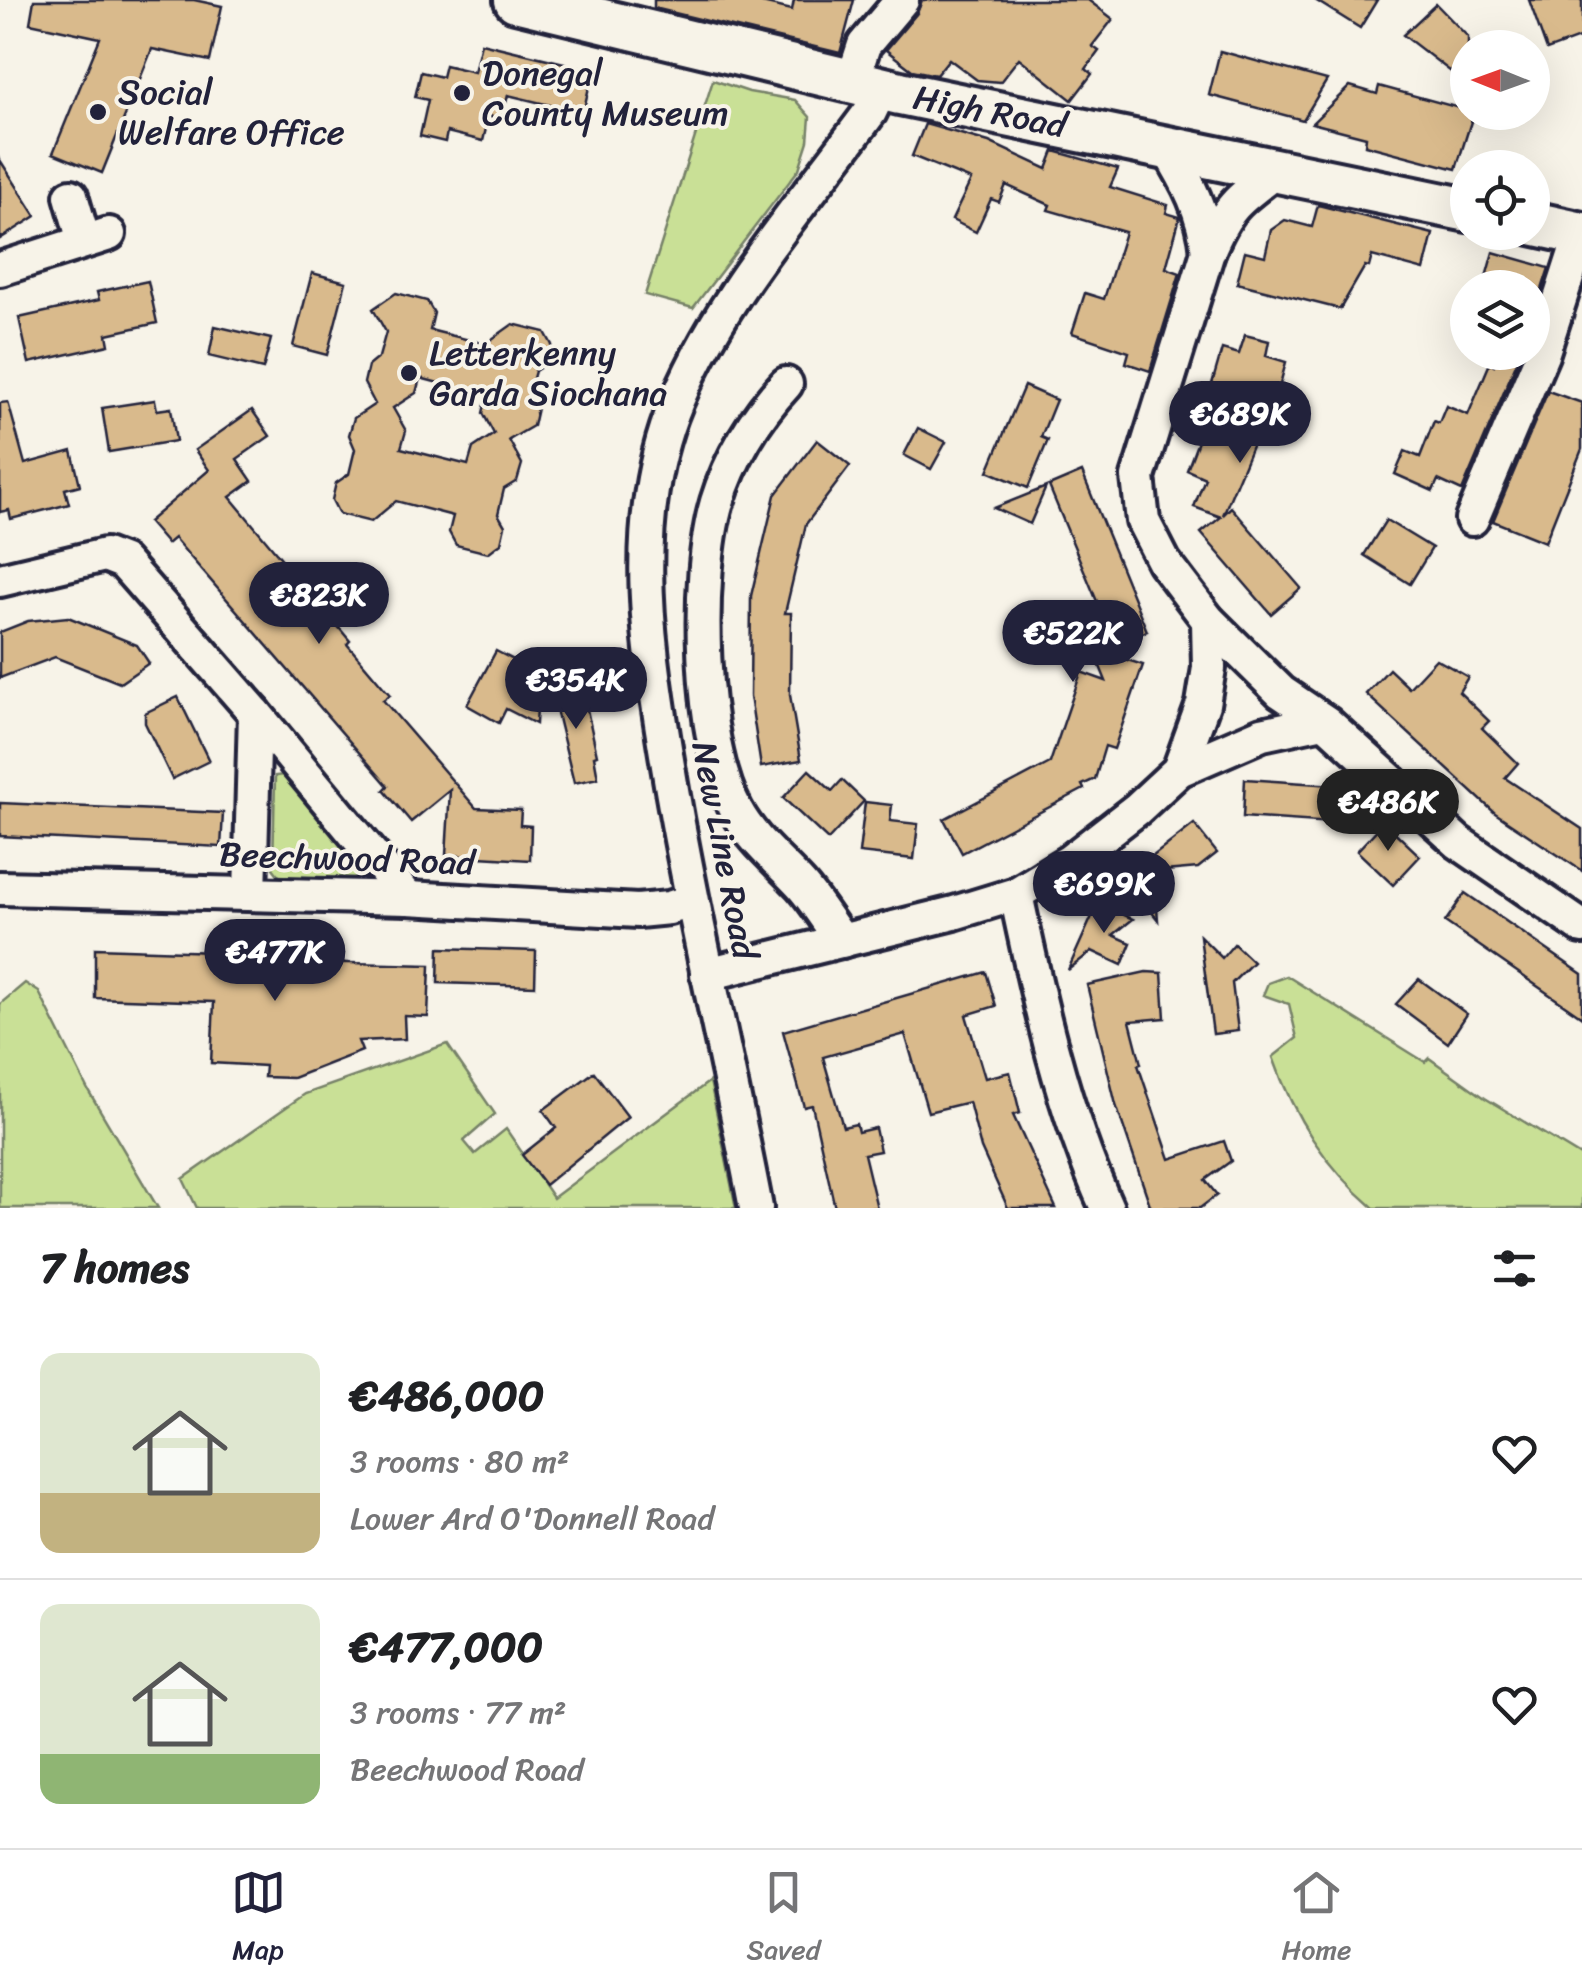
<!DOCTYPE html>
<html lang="en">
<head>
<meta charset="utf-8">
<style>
  :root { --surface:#fff; --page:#f2f2f2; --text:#202124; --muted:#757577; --line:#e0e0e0; --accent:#22223b }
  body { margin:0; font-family:Sriracha,sans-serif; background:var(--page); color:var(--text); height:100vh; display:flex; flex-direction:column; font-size:38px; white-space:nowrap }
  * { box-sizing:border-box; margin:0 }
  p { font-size:32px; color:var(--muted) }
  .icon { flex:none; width:55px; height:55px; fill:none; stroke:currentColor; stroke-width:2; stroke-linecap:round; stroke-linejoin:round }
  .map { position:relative; height:1208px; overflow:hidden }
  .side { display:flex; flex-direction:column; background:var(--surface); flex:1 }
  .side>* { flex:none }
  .needle { width:65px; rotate:271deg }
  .tools { position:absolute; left:1450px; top:30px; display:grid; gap:20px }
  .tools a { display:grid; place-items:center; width:100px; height:100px; border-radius:50%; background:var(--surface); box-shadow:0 10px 40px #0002; font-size:50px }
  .price { position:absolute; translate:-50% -85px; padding:0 22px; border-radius:35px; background:var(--accent); color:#fff; font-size:32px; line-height:65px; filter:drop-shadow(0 2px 5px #0008) }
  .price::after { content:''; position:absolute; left:50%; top:60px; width:30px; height:22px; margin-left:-15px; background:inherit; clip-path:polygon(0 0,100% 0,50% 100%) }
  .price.on { background:#222; color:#fff }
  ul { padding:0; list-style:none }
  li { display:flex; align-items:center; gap:30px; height:250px; padding:0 40px }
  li+li { border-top:2px solid var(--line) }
  li span { display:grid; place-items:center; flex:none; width:280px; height:200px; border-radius:20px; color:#555 }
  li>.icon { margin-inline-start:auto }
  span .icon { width:120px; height:120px; fill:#fffc; stroke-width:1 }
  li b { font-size:42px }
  h2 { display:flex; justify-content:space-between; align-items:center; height:120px; padding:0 40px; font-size:42px }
  .tabs { display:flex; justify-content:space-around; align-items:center; height:140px; border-top:2px solid var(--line); background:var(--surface); font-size:28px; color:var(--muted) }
  .tabs a { display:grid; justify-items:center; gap:5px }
  .tabs .on { color:var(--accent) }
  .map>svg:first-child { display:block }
  .green { fill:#c9e096; stroke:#768168; stroke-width:2.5 }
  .building { fill:#d9ba8c; stroke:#22223b; stroke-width:2.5; fill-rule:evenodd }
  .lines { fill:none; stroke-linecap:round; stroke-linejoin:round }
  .minor-casing { stroke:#22223b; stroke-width:40 }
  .tertiary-casing { stroke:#22223b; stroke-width:50 }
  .minor { stroke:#f7f3e8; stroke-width:32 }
  .tertiary { stroke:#f7f3e8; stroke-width:42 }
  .poi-dot { fill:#22223b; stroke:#f7f3e8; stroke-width:4 }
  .labels { text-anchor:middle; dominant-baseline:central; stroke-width:8; stroke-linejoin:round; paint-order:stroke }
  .poi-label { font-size:35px; fill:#22223b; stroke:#f7f3e8; text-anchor:start }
  .street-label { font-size:35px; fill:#22223b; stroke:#f7f3e8 }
</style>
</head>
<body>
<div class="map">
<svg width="1582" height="1208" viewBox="0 0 1582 1208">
  <rect width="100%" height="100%" fill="#f7f3e8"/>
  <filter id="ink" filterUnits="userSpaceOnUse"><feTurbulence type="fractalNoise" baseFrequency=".01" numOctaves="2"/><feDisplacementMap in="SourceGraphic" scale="20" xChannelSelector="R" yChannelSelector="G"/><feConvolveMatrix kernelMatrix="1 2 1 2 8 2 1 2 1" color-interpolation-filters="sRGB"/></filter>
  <g filter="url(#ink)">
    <g class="green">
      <polygon points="713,80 749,92 795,100 810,117 808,141 799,169 693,308 645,295"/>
      <polygon points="284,775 363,872 365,880 360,885 283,881 273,868 275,776"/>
      <path d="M 1287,976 L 1425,1062 L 1429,1058 L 1485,1098 L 1582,1157 L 1582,1208 L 1374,1208 C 1325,1166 1294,1118 1273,1057 L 1297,1038 L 1289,1004 L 1263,995 L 1268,983 Z"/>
      <polygon points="25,983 39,992 88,1090 158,1208 0,1208 0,1004"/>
      <polygon points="447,1044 495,1114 464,1141 475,1154 506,1129 553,1198 710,1081 736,1208 197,1208 183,1179 305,1094"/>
    </g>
    <g class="building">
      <polygon points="34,0 194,0 222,6 210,61 152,49 102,173 53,153 100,38 30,23"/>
      <polygon points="654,0 749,0 792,10 794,0 854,0 840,53 654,8"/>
      <polygon points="922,0 1088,0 1113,19 1092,46 1099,51 1086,69 1092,74 1072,100 1019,58 1000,82 977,80 949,59 936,75 912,70 886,50 917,13"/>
      <polygon points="1315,0 1377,0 1360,28"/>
      <polygon points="1529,0 1582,0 1582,37 1547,50"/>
      <polygon points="1436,4 1468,37 1468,85 1403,35"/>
      <polygon points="481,43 593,70 583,113 508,95 502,119 489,116 483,141 447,132 445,142 420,136 428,100 415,97 421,72 442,77 445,65 474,72"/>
      <polygon points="1220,51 1256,61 1327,80 1303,120 1209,95"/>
      <polygon points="1350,86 1377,94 1379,86 1474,112 1456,169 1365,145 1366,137 1312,123"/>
      <polygon points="925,124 989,142 1047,169 1054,151 1118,169 1110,187 1168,205 1166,213 1180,217 1166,268 1180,273 1150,371 1126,363 1129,352 1072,333 1085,293 1104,299 1125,232 1048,210 1050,205 1006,185 999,202 991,199 976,232 952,220 971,180 912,156"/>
      <polygon points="0,160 36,216 0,239"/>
      <polygon points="1318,205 1433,234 1424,270 1372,256 1369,267 1365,266 1340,309 1237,283 1245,251 1265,256 1271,230 1285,220 1312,227"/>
      <polygon points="1493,252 1549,268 1536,308 1532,307 1532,288 1483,288"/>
      <polygon points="312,273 346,282 327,355 293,346"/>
      <polygon points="148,281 157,323 107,334 109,345 29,363 19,318 99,300 97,292"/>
      <path d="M 396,293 L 427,301 L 434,313 L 430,330 L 485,344 L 513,324 L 545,332 L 552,345 L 548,362 L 535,371 L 528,396 L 537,408 L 533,426 L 509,440 L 522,464 L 517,481 L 504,489 L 498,514 L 505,526 L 501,543 L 488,553 L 456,545 L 449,532 L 453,516 L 396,501 L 371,522 L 339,514 L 332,500 L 336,483 L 349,474 L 355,449 L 349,435 L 354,418 L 375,404 L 364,383 L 368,366 L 379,357 L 386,332 L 373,309 ZM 420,378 L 487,396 L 483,413 L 494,434 L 473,448 L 468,465 L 401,448 L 406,431 L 393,408 L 416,393 Z"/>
      <polygon points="215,326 271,339 263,369 209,356"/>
      <polygon points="1245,335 1269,341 1266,356 1286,362 1271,418 1264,415 1252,438 1255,439 1223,515 1231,507 1301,588 1271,614 1201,533 1221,517 1194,507 1205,478 1187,470 1219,386 1212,384 1222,349 1239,354"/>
      <polygon points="1499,352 1521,352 1462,491 1438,480 1433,491 1395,474 1405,451 1420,457 1434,421 1439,423 1446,406 1468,415 1490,363 1494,365"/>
      <polygon points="1024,386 1056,400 1041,437 1048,440 1028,488 988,471"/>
      <polygon points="1548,391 1582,403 1582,449 1545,542 1493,521"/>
      <polygon points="155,400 157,410 171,408 176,441 109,452 102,408"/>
      <polygon points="8,402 25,464 72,451 80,485 65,489 69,504 11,519 9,510 0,512 0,403"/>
      <polygon points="252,410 270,436 237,459 252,481 230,497 350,641 347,644 390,695 383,700 476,808 521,810 520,825 531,826 530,860 446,855 450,790 411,822 384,790 388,786 174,538 167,544 148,522 209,470 195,450"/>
      <polygon points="918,428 946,442 931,469 904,455"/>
      <polygon points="817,440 850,466 806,524 785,613 791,613 790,695 801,760 761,767 750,696 751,596 775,495"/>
      <polygon points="1082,472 1147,631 1100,651 1143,665 1114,749 1105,746 1095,779 1082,785 1084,789 962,853 944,819 1050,763 1081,672 1106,681 1081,620 1101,611 1049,486"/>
      <polygon points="1046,487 1030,524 994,508"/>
      <polygon points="1386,520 1432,548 1410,584 1364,555"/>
      <polygon points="68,617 137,645 149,663 120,683 55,657 0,678 0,632 28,621"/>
      <polygon points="496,651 539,673 536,724 506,709 499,723 467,705"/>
      <polygon points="1436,659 1468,677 1459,692 1489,721 1482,728 1518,763 1505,778 1582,829 1582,871 1495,813 1366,694 1389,669 1409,688"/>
      <polygon points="548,677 584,696 597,755 594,756 598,778 574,783"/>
      <polygon points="178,697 209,761 172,779 145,723 145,713"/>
      <polygon points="809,770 832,791 842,780 864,801 828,840 783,798"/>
      <polygon points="1245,779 1334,785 1332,823 1243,817"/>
      <polygon points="865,802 892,805 890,821 918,824 914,859 859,853"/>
      <polygon points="0,803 223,813 221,847 0,836"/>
      <polygon points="1384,822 1420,856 1393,885 1357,851"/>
      <polygon points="1194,824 1217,853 1198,868 1154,872 1158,920 1125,878"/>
      <polygon points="1465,893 1582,974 1582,1017 1445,922"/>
      <polygon points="1098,903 1133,919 1113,935 1131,943 1122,965 1092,951 1068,970"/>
      <polygon points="1200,936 1222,958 1234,944 1253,962 1232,983 1238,1031 1213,1034"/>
      <polygon points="95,948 214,952 214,967 308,967 308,962 430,965 428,1017 404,1016 405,1039 358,1041 362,1051 293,1078 264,1077 265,1066 211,1063 214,1002 95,998"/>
      <polygon points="439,948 536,951 535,986 438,983"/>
      <polygon points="986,972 996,1006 966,1015 985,1078 1010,1072 1020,1113 1013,1115 1056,1208 1008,1208 981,1148 969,1102 928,1112 905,1034 823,1057 843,1127 856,1124 858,1132 875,1128 880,1151 864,1154 877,1208 835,1208 812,1105 804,1107 783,1031"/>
      <polygon points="1146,972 1162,973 1165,1018 1130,1021 1141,1064 1138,1065 1170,1159 1224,1141 1231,1161 1205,1180 1217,1195 1200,1208 1151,1208 1116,1105 1087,985"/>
      <polygon points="1419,979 1467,1014 1448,1043 1396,1004"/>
      <polygon points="594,1072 628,1117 545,1185 522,1155 556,1128 543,1110"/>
    </g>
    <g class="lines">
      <g class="minor-casing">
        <g id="minor">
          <polyline points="852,82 864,45 902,0"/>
          <path d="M 1167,148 C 1188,182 1204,212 1208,252"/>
          <path d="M 1275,172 C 1237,200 1227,207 1208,252 L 1138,477 L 1143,521 L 1164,562 L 1208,620 L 1281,692 L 1327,723 L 1458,842 L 1582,927"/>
          <polyline points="71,196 84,241"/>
          <polyline points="0,269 109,234"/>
          <path d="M 786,384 C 755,417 730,459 717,502 C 695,576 699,742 736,810 C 752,840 778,860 801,885 C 816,902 828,922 842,941"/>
          <polyline points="1472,519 1542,355 1581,234"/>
          <polyline points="0,580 105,555 123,562 255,713 408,898"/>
          <polyline points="1179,770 1203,704 1209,668 1208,620"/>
          <polyline points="0,888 408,898 638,911 669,908 691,901"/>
          <polyline points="250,894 255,713"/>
          <path d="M 1016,894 C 1038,999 1062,1109 1107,1208"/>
          <polyline points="707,974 954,913 1016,894 1070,861 1137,809 1179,770 1262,734 1323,721"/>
          <path d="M 756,1208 C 729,1066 695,926 671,784 C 651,663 627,535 671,416 C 714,303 799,209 870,112 L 881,89"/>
        </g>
      </g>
      <g class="tertiary-casing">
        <g id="tertiary">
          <polyline points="516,0 900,93 1468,210"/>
          <polyline points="1532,223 1582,234"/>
        </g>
      </g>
      <use href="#minor" class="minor"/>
      <use href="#tertiary" class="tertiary"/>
    </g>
  </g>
  <g class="poi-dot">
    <circle cx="462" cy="93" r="10"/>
    <circle cx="98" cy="112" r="10"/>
    <circle cx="409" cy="373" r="10"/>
  </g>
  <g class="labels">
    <g class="poi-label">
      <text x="482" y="73">Donegal<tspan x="482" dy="40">County Museum</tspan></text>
      <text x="118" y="92">Social<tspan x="118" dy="40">Welfare Office</tspan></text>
      <text x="429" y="353">Letterkenny<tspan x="429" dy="40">Garda Siochana</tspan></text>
    </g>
    <g class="street-label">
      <text transform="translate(990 111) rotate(11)">High Road</text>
      <text transform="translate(725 850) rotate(79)">New Line Road</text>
      <text transform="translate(347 858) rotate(2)">Beechwood Road</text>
    </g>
  </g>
</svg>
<div class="tools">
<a><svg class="needle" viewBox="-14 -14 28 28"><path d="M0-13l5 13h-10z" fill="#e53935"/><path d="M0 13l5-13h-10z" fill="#757577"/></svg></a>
<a><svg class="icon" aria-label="locate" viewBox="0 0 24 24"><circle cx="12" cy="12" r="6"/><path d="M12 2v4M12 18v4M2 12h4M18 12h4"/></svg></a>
<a><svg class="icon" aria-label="layers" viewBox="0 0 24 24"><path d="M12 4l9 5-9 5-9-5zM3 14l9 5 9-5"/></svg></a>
</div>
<b class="price" style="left:1240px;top:466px">€689K</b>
<b class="price" style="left:319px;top:647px">€823K</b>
<b class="price" style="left:1073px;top:685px">€522K</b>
<b class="price" style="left:576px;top:732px">€354K</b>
<b class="price on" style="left:1388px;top:854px">€486K</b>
<b class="price" style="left:1104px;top:936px">€699K</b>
<b class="price" style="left:275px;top:1004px">€477K</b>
</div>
<section class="side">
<h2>7 homes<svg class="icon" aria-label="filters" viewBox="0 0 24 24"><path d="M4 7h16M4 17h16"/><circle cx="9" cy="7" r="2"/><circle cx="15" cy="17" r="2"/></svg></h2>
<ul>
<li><span style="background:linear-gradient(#dfe7d0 70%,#c2b280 0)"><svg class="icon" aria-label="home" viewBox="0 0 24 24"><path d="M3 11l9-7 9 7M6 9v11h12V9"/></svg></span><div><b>€486,000</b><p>3 rooms · 80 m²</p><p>Lower Ard O'Donnell Road</p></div><svg class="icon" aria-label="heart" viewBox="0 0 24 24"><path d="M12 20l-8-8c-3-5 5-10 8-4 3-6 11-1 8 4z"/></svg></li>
<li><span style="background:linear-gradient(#dfe7d0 75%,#8fb573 0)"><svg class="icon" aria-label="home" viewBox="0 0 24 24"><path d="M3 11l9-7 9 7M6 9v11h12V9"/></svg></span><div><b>€477,000</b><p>3 rooms · 77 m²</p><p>Beechwood Road</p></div><svg class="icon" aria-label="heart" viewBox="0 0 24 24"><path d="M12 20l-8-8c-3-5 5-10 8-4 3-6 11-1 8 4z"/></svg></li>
</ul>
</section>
<nav class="tabs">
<a class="on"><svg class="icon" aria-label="map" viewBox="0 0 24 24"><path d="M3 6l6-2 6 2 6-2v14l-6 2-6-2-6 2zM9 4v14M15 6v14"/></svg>Map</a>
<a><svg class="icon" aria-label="saved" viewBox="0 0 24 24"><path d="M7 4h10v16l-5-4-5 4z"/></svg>Saved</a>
<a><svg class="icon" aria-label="home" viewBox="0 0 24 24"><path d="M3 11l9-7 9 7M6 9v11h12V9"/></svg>Home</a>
</nav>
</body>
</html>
